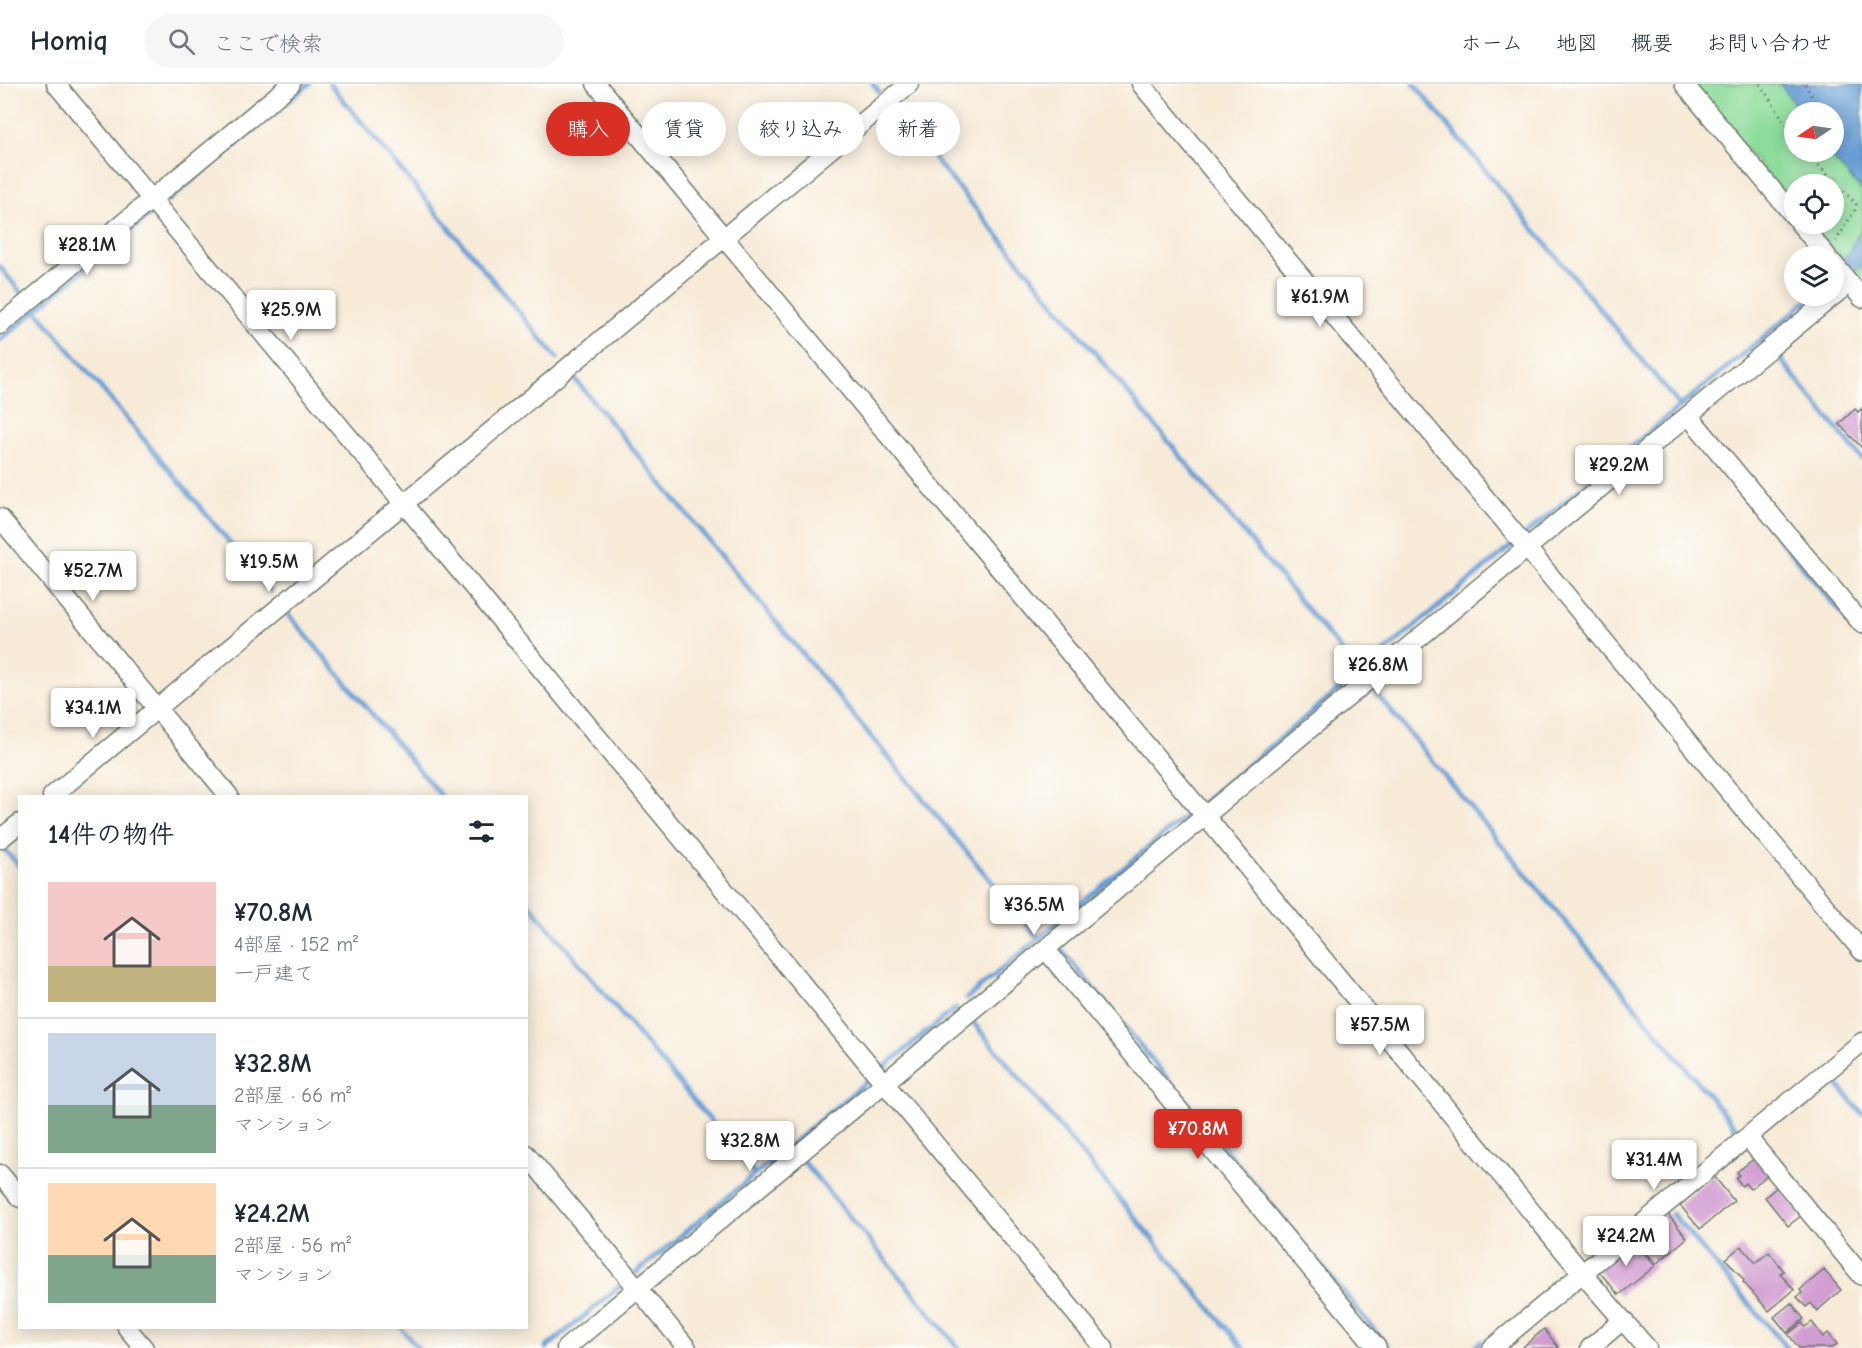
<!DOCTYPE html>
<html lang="ja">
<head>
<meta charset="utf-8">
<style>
  :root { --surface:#fff; --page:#f6f6f7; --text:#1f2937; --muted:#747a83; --line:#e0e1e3; --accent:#d93025 }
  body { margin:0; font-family:"Comic Neue","Klee One",sans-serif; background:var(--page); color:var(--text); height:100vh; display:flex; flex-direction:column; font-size:22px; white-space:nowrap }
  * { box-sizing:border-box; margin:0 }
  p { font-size:20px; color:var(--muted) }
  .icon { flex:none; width:33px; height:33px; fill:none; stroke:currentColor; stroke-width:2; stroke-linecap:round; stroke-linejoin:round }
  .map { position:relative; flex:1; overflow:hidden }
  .sheet { position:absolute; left:18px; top:711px; width:510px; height:534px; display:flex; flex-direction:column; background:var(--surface); border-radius:0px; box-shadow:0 3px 15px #0003 }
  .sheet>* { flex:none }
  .banner { position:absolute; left:546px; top:18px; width:570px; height:54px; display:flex; gap:12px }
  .needle { width:39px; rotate:257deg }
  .tools { position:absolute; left:1784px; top:18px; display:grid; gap:12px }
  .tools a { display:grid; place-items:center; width:60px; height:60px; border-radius:50%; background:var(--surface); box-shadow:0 3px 15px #0003; font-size:30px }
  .price { position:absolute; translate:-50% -51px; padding:0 14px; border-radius:6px; background:#fff; color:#222; font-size:20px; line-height:39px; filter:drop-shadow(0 2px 3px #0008) }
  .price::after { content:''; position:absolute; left:50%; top:36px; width:18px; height:14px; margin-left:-9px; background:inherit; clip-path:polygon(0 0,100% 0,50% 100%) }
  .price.on { background:var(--accent); color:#fff }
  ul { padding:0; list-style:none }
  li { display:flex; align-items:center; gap:18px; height:150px; padding:0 30px }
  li+li { border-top:2px solid var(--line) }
  li span { display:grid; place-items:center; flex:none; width:168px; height:120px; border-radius:0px; color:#555 }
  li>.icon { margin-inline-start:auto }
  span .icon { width:72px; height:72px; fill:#fffc; stroke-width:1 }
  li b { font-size:26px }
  h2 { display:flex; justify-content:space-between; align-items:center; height:72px; padding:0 30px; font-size:26px }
  .pill { padding:0 21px; border-radius:27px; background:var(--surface); box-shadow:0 3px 15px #0003; font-size:21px; line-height:54px }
  .pill.on { background:var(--accent); color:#fff }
  header { display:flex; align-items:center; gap:36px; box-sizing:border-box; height:84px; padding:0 30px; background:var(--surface); border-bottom:2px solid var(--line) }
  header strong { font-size:28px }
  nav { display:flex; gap:33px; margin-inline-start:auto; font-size:21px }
  .search { width:420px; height:54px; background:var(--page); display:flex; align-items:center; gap:15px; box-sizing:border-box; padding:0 21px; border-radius:33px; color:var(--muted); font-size:22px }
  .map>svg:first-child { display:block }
  .green { fill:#8ddc9b; stroke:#568c68; stroke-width:1.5; fill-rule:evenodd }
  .water { fill:#689ed5; stroke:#446e84; stroke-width:1.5 }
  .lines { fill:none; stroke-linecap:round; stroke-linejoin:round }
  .stream { stroke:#689ed5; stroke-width:5 }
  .building { fill:#d19cd2 }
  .minor-casing { stroke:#6b7a6d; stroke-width:21 }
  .path { stroke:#6b7a6d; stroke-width:3; stroke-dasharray:1.5 4.5; stroke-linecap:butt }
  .minor { stroke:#fff; stroke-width:18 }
</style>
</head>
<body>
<header>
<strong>Homiq</strong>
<div class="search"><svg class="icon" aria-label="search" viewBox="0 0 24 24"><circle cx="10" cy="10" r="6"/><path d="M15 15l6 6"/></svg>ここで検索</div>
<nav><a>ホーム</a><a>地図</a><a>概要</a><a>お問い合わせ</a></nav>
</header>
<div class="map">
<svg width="1862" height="1264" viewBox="0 0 1862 1264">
  <rect width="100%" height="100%" fill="#fdfcf7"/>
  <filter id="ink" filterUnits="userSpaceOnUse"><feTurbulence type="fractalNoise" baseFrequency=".0167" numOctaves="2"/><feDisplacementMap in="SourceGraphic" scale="12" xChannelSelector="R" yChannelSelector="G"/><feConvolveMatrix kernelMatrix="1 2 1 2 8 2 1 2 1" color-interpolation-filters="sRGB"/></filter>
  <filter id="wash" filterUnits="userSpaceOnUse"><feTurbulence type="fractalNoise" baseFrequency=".008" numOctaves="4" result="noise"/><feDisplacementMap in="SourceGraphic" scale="24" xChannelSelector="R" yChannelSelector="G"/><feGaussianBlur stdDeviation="1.35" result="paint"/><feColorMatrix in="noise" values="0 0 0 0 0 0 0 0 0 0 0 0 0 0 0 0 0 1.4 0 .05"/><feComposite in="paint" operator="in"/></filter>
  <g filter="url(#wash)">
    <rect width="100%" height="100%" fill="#f7ebd8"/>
    <path class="green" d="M 1691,0 L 1862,0 L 1862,204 L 1808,140 L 1833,140 L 1833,100 L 1794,100 L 1794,123 ZM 1794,28 L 1833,28 L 1833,68 L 1794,68 Z"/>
    <g class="water">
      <polygon points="1780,0 1862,0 1862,107 1827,68 1833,68 1833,28 1800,28"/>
      <polygon points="1862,143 1862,182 1852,188 1843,178"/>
    </g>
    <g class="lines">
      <g class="stream">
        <polyline points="330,0 557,274"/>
        <polyline points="873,0 879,8"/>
        <polyline points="1414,0 1680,322"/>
        <polyline points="895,27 1364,594"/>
        <polyline points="167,117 309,0"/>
        <polyline points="0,183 23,211"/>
        <polyline points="32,221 270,507"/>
        <polyline points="0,256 152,129"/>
        <polyline points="1775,269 1862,375"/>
        <polyline points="574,294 1039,855"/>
        <polyline points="1686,343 1862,554"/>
        <polyline points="1527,449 1813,212"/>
        <polyline points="289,531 441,712"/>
        <polyline points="1372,604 1738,1047"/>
        <polyline points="1206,716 1516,458"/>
        <polyline points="5,766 20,783"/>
        <polyline points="526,816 755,1090"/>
        <polyline points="1061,865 1389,1264"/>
        <polyline points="967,914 1193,726"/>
        <polyline points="972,937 1243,1264"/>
        <polyline points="883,984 956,924"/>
        <polyline points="1828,994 1830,992 1862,1029"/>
        <polyline points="802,1076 959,1264"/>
        <polyline points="1672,1130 1787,1264"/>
        <polyline points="636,1189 871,994"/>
        <polyline points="401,1244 418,1264"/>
        <polyline points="546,1264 625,1198"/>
        <polyline points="1474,1264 1481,1258"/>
      </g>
    </g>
    <g id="blocks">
      <g class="building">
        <polygon points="1862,324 1862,364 1839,340 1855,325 1858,328"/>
        <polygon points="1755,1074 1769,1090 1750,1105 1745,1099 1742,1102 1736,1094 1739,1091 1737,1088"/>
        <polygon points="1713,1091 1734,1117 1700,1145 1679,1120"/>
        <polygon points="1778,1102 1802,1131 1788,1142 1765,1113"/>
        <polygon points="1666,1128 1687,1154 1656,1180 1635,1154"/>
        <polygon points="1633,1155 1655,1182 1619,1211 1597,1185"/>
        <polygon points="1741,1162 1756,1179 1769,1168 1784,1187 1780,1189 1794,1206 1769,1227 1743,1198 1744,1196 1726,1175"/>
        <polygon points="1824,1186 1841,1206 1817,1227 1811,1219 1806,1223 1797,1213 1802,1209 1800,1206"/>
        <polygon points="1791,1219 1804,1235 1787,1249 1774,1233"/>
        <polygon points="1812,1238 1823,1253 1828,1249 1837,1260 1831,1264 1799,1264 1788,1250 1802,1239 1805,1243"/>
        <polygon points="1544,1245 1559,1264 1524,1264 1523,1263"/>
      </g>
    </g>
  </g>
  <g filter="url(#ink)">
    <use href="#blocks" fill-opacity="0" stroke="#6b7a6d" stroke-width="1.5"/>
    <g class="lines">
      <g class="minor-casing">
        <g id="minor">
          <polyline points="56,0 1104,1264"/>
          <polyline points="596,0 1206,733 1582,1189 1647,1264"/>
          <polyline points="1141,0 1862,867"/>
          <polyline points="1684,0 1794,132"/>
          <polyline points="1800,140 1827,172"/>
          <polyline points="1833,179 1862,214"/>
          <polyline points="0,241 291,0"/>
          <polyline points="1689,332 1862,540"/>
          <polyline points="0,434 229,712"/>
          <polyline points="52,712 909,0"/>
          <polyline points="0,755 20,739"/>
          <polyline points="1046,866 1377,1264"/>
          <polyline points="1748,1054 1862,1192"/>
          <polyline points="526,1070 687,1264"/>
          <polyline points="0,1090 20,1114"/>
          <polyline points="127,1244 144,1264"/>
          <polyline points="566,1264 1527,464 1849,199"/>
          <polyline points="1492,1264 1862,958"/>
          <polyline points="1590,1264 1623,1236"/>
        </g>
      </g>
      <g class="path">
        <polyline points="1760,0 1794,52"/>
        <polyline points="1805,0 1820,28"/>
        <polyline points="1806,68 1856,120 1855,126 1836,157"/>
      </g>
      <use href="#minor" class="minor"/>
    </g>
  </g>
</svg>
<div class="tools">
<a><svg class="needle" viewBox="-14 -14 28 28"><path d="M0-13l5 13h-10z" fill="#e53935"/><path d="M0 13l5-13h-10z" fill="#747a83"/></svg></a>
<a><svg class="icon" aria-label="locate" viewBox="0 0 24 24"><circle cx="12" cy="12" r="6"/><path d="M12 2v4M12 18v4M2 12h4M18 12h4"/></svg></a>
<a><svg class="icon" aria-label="layers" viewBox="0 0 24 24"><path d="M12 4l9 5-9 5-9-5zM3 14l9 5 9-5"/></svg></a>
</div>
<b class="price" style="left:87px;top:192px">¥28.1M</b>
<b class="price" style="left:1320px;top:244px">¥61.9M</b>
<b class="price" style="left:291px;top:257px">¥25.9M</b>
<b class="price" style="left:1619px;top:412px">¥29.2M</b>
<b class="price" style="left:269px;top:509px">¥19.5M</b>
<b class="price" style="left:93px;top:518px">¥52.7M</b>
<b class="price" style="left:1378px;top:612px">¥26.8M</b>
<b class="price" style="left:93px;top:655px">¥34.1M</b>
<b class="price" style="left:1034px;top:852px">¥36.5M</b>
<b class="price" style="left:1380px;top:972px">¥57.5M</b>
<b class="price on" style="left:1198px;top:1076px">¥70.8M</b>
<b class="price" style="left:750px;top:1088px">¥32.8M</b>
<b class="price" style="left:1654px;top:1107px">¥31.4M</b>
<b class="price" style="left:1626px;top:1183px">¥24.2M</b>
<div class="banner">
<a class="pill on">購入</a>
<a class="pill">賃貸</a>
<a class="pill">絞り込み</a>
<a class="pill">新着</a>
</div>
<section class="sheet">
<h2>14件の物件<svg class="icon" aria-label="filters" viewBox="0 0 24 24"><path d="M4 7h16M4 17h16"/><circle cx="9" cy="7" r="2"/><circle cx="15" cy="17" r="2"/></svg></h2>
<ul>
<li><span style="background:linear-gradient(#f6c9c9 70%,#c2b280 0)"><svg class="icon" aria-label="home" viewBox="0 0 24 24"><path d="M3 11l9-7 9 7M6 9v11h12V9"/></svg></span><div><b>¥70.8M</b><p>4部屋 · 152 m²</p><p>一戸建て</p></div></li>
<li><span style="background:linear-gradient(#c9d6e8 60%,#7fa58c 0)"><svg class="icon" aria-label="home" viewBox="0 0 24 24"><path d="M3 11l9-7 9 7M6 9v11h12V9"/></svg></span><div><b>¥32.8M</b><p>2部屋 · 66 m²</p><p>マンション</p></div></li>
<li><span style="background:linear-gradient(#ffd9b3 60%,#7fa58c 0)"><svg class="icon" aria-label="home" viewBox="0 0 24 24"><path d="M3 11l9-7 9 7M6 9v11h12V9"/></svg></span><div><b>¥24.2M</b><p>2部屋 · 56 m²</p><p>マンション</p></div></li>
</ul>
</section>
</div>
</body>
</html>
